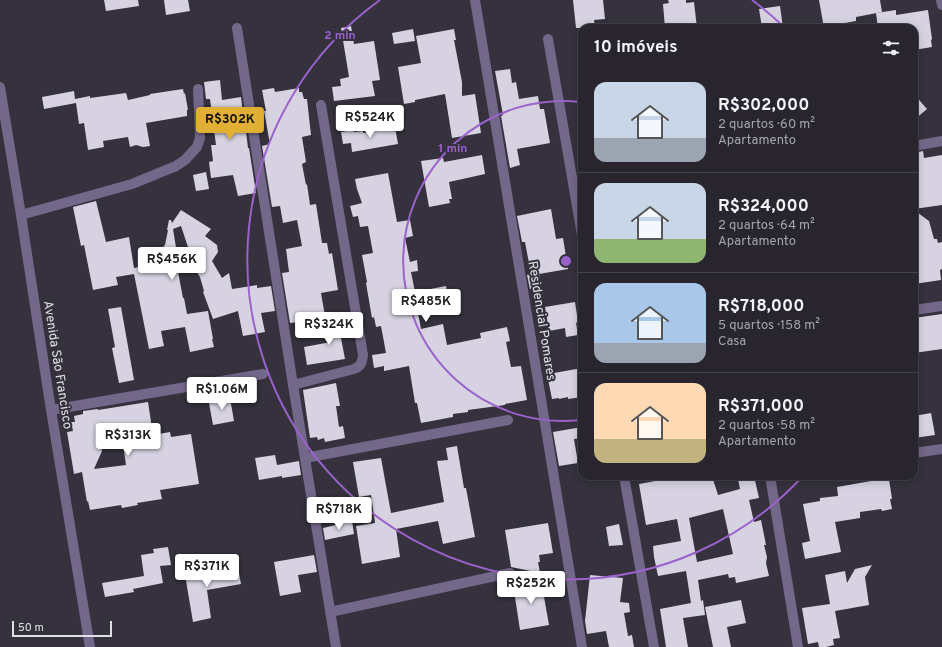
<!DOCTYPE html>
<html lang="pt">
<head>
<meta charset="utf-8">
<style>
  :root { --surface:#28252e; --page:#34313a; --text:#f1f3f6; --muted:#a5a5aa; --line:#44424a; --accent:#e1af34 }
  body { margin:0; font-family:Overpass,sans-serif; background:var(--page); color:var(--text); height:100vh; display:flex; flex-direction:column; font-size:15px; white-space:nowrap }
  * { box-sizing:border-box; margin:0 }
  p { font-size:13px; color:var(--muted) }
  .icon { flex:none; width:22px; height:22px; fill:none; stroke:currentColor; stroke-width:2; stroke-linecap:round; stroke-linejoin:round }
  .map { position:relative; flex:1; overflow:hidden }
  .drawer { position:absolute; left:578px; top:24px; width:340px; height:456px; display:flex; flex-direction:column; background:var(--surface); border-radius:12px; box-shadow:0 2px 10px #0003,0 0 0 1px var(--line) }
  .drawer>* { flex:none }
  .scale { position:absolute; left:12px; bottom:10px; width:100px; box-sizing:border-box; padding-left:4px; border:2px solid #e1dfe6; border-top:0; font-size:11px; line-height:14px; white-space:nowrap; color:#e1dfe6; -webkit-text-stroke:3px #35313d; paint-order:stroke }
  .price { position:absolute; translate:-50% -34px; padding:0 9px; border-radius:4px; background:#fff; color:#222; font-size:13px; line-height:26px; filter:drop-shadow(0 1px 2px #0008) }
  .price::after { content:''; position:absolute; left:50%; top:24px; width:12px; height:9px; margin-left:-6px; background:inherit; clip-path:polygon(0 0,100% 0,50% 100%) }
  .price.current { background:var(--accent); color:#111 }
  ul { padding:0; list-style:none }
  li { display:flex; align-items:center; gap:12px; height:100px; padding:0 16px }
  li+li { border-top:1px solid var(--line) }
  li span { display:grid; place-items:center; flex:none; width:112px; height:80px; border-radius:12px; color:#555 }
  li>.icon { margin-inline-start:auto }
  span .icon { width:48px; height:48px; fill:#fffc; stroke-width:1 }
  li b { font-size:17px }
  h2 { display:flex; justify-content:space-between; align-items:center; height:48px; padding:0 16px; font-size:17px }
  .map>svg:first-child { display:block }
  .building { fill:#d7d2e1; fill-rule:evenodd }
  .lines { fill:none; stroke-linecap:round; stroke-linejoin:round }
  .minor { stroke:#74688a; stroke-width:10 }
  .ring { fill:none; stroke:#9a62cb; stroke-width:2 }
  .labels { text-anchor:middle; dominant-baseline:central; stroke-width:4; stroke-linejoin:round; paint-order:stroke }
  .street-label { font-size:13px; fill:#e1dfe6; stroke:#35313d }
  .centre { fill:#9a62cb; stroke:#35313d; stroke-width:2 }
  .ring-label { font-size:12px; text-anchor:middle; font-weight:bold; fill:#9a62cb; stroke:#35313d; stroke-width:4; stroke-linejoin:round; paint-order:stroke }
</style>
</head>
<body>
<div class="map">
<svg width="942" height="647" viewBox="0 0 942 647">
  <rect width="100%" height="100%" fill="#35313d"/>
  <g class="building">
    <polygon points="104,0 138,0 139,6 106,11"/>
    <polygon points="164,0 188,0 190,11 166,15"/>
    <polygon points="573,0 603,0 605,19 594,20 595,28 576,28"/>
    <polygon points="668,0 686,0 686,3 694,2 697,28 665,28 663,4 669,3"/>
    <polygon points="819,0 880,0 882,12 856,17 856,21 839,24 840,28 824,28"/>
    <polygon points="780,6 783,28 762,28 759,9"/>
    <polygon points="896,10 896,15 928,10 932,39 931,40 932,47 914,50 914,28 878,28 876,13"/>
    <polygon points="351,26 354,44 374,41 380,80 372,81 375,96 334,101 332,87 341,86 340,79 349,77 341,28"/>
    <polygon points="413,29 415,41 394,44 392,33"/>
    <polygon points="454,29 456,40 454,40 462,82 462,96 475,94 481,133 452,138 445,94 415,100 415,102 404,104 398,67 421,63 416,36"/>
    <polygon points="510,69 512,83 516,82 519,99 538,96 540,109 544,109 550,143 517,149 520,165 510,168 501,116 503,115 495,71"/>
    <polygon points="220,80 222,100 241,97 243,115 244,115 248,148 249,148 256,193 238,196 233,175 211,178 209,162 213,161 211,145 216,145 210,99 206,99 204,82"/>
    <polygon points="274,88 275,92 299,88 299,92 302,92 304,99 307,99 311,135 302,137 306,162 302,164 306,185 307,184 310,205 316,204 322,243 327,243 329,254 332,253 338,290 321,293 325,316 299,320 299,322 290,323 282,273 289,272 286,249 302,246 297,220 283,223 280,206 272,207 262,146 270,144 264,111 266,111 262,90"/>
    <polygon points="183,89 184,94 185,93 188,110 187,110 187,116 146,123 150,146 143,147 136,145 130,147 128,137 103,141 104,147 88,150 84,123 79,124 76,103 44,109 42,97 74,91 75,99 90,96 90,98 126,93 128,100 150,95 150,94"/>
    <polygon points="914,94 927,109 914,120"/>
    <polygon points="395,127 398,144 352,152 351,143 343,144 341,132 353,130 354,132 363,131 363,133"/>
    <polygon points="923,151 924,158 942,155 942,205 914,209 914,153"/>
    <polygon points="482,155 485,174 449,182 452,199 449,199 450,203 429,207 421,161 443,158 444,162"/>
    <polygon points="206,172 209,189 196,191 193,175"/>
    <polygon points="388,173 397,222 410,220 413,236 405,238 410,262 417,260 418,271 411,272 415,292 446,286 448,296 416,303 421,329 443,324 447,345 481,338 480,333 507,327 510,341 506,342 511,367 521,366 527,400 505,404 505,405 468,410 468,412 453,414 453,417 421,423 417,403 415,403 409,366 384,371 384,366 374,368 372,355 386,353 381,326 376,327 374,317 372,318 366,283 367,282 362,255 373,253 368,226 360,227 358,216 353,217 350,206 362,203 357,189 355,179"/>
    <polygon points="96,201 106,242 129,237 134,268 158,263 159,251 165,245 168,230 167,230 169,220 171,220 172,223 181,210 211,229 205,236 217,245 218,252 212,261 222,278 229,273 232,289 257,285 257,288 271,286 275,311 261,313 265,332 243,336 238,311 213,319 203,292 204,291 200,277 196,271 181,226 173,229 180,272 178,272 183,298 184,298 187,314 208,311 213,339 212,339 214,347 190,352 185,327 161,331 164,346 149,349 134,274 116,277 118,285 93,290 84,245 81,246 73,207"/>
    <polygon points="551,209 556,239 563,238 568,269 539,274 541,287 530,289 527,275 531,274 525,242 522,242 517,216"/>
    <polygon points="914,210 929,221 934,239 937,239 938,243 942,242 942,269 940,270 941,280 914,284"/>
    <polygon points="575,302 578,322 576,323 578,335 566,337 565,328 549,331 545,307"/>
    <polygon points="121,307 134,380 119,383 112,348 115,347 108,309"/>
    <polygon points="942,314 942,349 914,353 914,318"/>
    <polygon points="346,321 349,337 341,338 345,359 307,365 304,347 331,342 327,324"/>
    <polygon points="582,368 582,397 568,399 568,397 559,399 559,398 552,399 548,379 555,378 554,373"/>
    <polygon points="336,383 340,406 336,406 339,427 343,426 345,438 325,442 324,438 318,440 317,437 310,438 303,390"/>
    <polygon points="228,397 228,398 230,398 234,421 213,425 209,403 215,402 214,399"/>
    <path d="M 148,402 L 153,435 L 170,432 L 171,437 L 191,434 L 199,484 L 160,490 L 162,499 L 137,503 L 138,505 L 122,508 L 121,505 L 90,510 L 88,501 L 87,502 L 82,472 L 74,474 L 67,432 L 73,431 L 71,422 L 75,422 L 74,416 L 83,414 L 83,411 L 98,409 L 98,410 ZM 121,431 L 126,465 L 94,469 L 102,451 L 99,436 Z"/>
    <polygon points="931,413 935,435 914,438 914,416"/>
    <polygon points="582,427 582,438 574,439 578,463 559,466 553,432"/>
    <polygon points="457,446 464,488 466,488 475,537 443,544 438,521 396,529 400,557 362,564 356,526 375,523 371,495 359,497 353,462 381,458 391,513 444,502 437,461 448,460 446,448"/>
    <polygon points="275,455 277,465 299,461 301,475 282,478 282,476 259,480 255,458"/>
    <path d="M 666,476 L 712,476 L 718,495 L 740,489 L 738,479 L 754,476 L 759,498 L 749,500 L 754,522 L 761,520 L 766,545 L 764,545 L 767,557 L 766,563 L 769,576 L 736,583 L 735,577 L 729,578 L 728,574 L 698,580 L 701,601 L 703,600 L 705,615 L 683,618 L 688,647 L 666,647 L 660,609 L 691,603 L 686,571 L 658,576 L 654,557 L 653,546 L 681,541 L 677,519 L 646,525 L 639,484 L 666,479 ZM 723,509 L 733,554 L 697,562 L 689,518 Z"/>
    <polygon points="889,479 892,499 890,499 892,509 882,511 881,509 860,512 860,518 835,522 841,552 805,559 802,543 810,541 803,504 820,501 820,498 838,496 837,487 877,480 877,481"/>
    <polygon points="352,521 354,534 325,540 323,528"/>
    <polygon points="548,523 553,553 539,555 540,562 538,562 540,573 511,567 505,530"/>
    <polygon points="619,524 623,545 609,546 606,527"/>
    <polygon points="168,547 171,565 160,566 163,583 133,589 134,592 105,597 102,583 144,576 141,555 154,553 153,549"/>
    <polygon points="314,555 317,572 298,575 301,592 280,596 274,562"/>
    <polygon points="872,565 865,577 869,605 835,611 840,638 833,639 834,645 826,647 819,647 818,642 808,644 802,608 830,604 825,575 845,571 847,583 855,569"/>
    <polygon points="202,566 204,574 238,568 241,584 207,590 211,618 193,622 184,569"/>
    <polygon points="590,575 623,578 620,602 629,603 630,612 624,613 628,636 632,635 634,647 609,647 606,631 587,634 585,621"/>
    <polygon points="541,580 549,625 520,630 513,584"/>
    <polygon points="741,600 746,623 727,627 731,647 713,647 705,607"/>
  </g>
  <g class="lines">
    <g class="minor">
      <polyline points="475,0 582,647"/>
      <polyline points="941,0 942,5"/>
      <polyline points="237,28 293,385 336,647"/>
      <polyline points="548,39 582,235"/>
      <polyline points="0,87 21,215 51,410 90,647"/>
      <polyline points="914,146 942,141"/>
      <polyline points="21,215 132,184 176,166 185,160 197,147 200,138 198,89"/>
      <polyline points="914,310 942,306"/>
      <path d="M 293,385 L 354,369 C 361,366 362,363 363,355 L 321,105"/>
      <polyline points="51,410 263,374"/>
      <polyline points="914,453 942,449"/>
      <polyline points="305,458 508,420"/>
      <polyline points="624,476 654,647"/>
      <polyline points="770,476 798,647"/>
      <polyline points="330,612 510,573"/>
    </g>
  </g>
  <g class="ring">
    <path d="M581 420A160 160 0 1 1 581 102"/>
    <path d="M802 477A320 320 0 1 1 380 0M752 0A320 320 0 0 1 784 27"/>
  </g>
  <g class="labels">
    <g class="street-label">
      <text transform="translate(541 321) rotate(81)">Residencial Pomares</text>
      <text transform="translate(57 365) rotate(81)">Avenida São Francisco</text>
    </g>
  </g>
  <circle cx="566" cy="261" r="6" class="centre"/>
  <g class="ring-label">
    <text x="340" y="39">2 min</text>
    <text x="453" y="152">1 min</text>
  </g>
</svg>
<div class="scale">50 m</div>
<b class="price" style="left:370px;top:139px">R$524K</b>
<b class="price current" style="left:230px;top:141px">R$302K</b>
<b class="price" style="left:172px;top:281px">R$456K</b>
<b class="price" style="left:426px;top:323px">R$485K</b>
<b class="price" style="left:329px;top:346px">R$324K</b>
<b class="price" style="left:222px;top:411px">R$1.06M</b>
<b class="price" style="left:128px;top:457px">R$313K</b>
<b class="price" style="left:339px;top:531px">R$718K</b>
<b class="price" style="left:207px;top:588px">R$371K</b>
<b class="price" style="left:531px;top:605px">R$252K</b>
<section class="drawer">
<h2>10 imóveis<svg class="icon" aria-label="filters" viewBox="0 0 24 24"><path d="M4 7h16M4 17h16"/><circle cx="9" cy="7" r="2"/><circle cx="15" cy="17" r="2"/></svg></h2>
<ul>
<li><span style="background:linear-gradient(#c9d6e8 70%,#9aa5b1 0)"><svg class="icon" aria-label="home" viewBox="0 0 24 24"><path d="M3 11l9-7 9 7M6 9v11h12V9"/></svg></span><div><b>R$302,000</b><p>2 quartos · 60 m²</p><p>Apartamento</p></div></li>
<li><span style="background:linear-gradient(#c9d6e8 70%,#8fb573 0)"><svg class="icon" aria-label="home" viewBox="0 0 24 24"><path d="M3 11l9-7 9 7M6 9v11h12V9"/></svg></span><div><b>R$324,000</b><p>2 quartos · 64 m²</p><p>Apartamento</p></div></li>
<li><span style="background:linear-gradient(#a9c7e8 75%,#9aa5b1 0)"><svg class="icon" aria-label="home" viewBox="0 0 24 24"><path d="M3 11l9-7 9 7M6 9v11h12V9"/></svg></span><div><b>R$718,000</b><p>5 quartos · 158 m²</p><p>Casa</p></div></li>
<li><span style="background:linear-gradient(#ffd9b3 70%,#c2b280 0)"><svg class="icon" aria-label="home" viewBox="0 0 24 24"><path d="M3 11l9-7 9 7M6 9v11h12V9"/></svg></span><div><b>R$371,000</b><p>2 quartos · 58 m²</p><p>Apartamento</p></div></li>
</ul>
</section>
</div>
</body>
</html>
